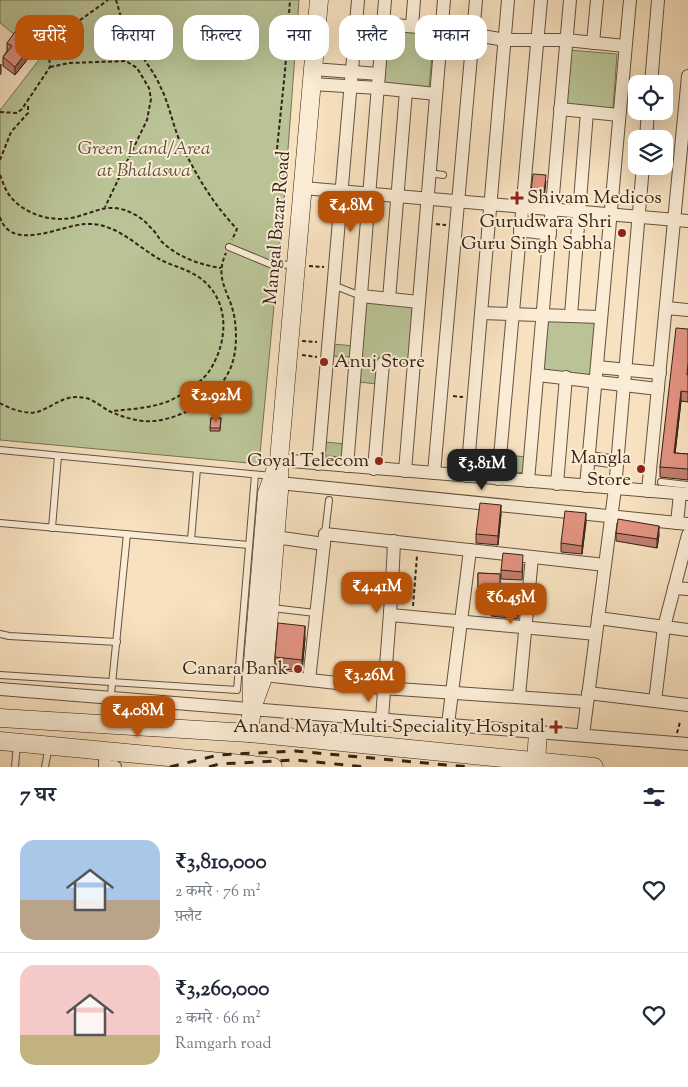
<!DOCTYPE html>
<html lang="hi">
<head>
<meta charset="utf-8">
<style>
  :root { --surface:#fff; --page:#f6f6f7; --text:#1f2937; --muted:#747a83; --line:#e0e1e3; --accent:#b45309 }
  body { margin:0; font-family:"Sorts Mill Goudy","Noto Serif Devanagari",serif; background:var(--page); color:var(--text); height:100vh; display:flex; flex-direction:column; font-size:19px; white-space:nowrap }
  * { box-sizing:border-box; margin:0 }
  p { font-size:16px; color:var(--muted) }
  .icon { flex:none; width:28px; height:28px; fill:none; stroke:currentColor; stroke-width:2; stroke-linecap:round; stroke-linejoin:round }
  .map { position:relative; height:767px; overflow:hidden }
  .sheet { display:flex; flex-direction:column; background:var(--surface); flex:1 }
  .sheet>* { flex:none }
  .hud { position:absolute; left:15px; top:15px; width:659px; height:45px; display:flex; gap:10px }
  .tools { position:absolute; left:628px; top:75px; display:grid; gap:10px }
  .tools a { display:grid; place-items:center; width:45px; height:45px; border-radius:10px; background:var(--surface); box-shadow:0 5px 20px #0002; font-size:25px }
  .price { position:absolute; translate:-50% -42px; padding:0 11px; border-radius:10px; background:var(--accent); color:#fff; font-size:16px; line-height:32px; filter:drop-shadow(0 1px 2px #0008) }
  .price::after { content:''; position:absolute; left:50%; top:30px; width:15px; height:11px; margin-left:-8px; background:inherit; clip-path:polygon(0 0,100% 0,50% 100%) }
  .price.current { background:#222; color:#fff }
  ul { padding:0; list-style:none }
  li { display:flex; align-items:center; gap:15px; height:125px; padding:0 20px }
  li+li { border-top:1px solid var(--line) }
  li span { display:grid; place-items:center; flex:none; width:140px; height:100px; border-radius:15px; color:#555 }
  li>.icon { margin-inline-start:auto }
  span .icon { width:60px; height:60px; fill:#fffc; stroke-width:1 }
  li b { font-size:21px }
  h2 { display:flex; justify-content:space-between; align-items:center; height:60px; padding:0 20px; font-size:21px }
  .tag { padding:0 18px; border-radius:15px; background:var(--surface); box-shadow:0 5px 20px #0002; font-size:18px; line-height:45px }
  .tag.current { background:var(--accent); color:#fff }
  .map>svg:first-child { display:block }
  .green { fill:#b9c395; stroke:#767256 }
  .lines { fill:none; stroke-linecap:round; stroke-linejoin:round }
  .lane-casing { stroke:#655240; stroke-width:8 }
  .street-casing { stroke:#655240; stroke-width:14 }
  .secondary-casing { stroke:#342216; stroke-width:19 }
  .path { stroke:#342216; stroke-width:2; stroke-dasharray:4 2.5; stroke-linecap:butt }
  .lane { stroke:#faecd5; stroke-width:6 }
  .street { stroke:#faecd5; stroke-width:12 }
  .secondary { stroke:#faecd5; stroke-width:18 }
  .rail { stroke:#342216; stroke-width:3; stroke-dasharray:9 9; stroke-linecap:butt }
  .wall { fill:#c27e6f; stroke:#342216 }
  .shaded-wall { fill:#9e675a; stroke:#342216 }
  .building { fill:#e29381; stroke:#342216 }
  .poi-dot { fill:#8f2418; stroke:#faecd5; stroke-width:2 }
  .labels { text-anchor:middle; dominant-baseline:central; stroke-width:4; stroke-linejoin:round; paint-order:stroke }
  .park-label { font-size:19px; font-style:italic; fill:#5c523c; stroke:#faecd5 }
  .poi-label { font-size:19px; fill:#342216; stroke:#faecd5; text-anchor:end }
  .street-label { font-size:19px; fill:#342216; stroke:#faecd5 }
</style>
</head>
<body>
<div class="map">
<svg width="688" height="767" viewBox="0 0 688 767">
  <rect width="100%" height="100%" fill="#f7e1bf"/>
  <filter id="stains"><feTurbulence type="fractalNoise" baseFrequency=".004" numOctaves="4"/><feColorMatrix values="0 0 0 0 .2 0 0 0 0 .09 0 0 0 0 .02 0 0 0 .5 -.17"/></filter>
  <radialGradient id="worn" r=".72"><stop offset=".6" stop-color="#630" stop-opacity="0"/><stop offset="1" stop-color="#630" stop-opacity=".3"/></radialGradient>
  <g class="green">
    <polygon points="0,0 299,0 285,190 259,464 0,440 0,109 1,109 42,56 0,23"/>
    <polygon points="385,29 434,33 429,88 381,85"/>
    <polygon points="569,50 617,54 613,109 565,106"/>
    <polygon points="365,300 415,304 410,364 358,359"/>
    <polygon points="548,316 596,320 592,375 544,372"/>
    <polygon points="332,344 355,346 354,357 331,356"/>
    <polygon points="360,363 380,365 378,384 358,382"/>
    <polygon points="325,442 346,444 345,457 324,456"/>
    <polygon points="506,455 527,457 526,473 505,471"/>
  </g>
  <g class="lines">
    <g class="lane-casing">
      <g id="lane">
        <polyline points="430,173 443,175"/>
        <polyline points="229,247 270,264 295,265"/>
        <polyline points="333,285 361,296"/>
        <polyline points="0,450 272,476"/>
        <polyline points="661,482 688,485"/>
        <polyline points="0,523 249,545"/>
        <polyline points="52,528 58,456"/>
        <polyline points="325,534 329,500"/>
        <polyline points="191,540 197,469"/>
        <polyline points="272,608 315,613"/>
        <polyline points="0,634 9,636 117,642"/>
        <polyline points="0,675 237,690 255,475"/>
        <polyline points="108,724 127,534"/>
        <polyline points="15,767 17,743"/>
        <polyline points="45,767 49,746"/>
      </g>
    </g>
    <g class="street-casing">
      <g id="street">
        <polyline points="383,24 442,29 505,40 566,40 625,46"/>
        <polyline points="412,26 414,0"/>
        <polyline points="593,43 597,0"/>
        <polyline points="313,69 379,74"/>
        <polyline points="312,84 378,88 436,94"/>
        <polyline points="651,84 658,0"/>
        <polyline points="560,109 619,115"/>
        <polyline points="646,139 648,111"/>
        <polyline points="303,188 688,221"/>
        <polyline points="520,230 550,234"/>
        <polyline points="361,296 419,302"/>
        <polyline points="389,299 406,91"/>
        <polyline points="666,308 688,310"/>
        <polyline points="481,313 601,317"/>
        <polyline points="571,315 587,112"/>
        <polyline points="597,367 660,373"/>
        <polyline points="538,375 658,389"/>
        <polyline points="589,458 617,462"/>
        <polyline points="279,460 688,494"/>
        <polyline points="318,464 358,0"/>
        <polyline points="347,466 385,0"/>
        <polyline points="374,469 383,363"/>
        <polyline points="405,471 444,0"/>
        <polyline points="434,473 476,0"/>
        <polyline points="467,476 508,0"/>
        <polyline points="498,479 541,0"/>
        <polyline points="528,481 570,0"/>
        <polyline points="279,483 688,524"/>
        <polyline points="557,484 566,377"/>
        <polyline points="586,486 630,0"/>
        <polyline points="648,491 688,76"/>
        <polyline points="677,523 680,494"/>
        <polyline points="268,536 324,544"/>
        <polyline points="674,588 688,589"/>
        <polyline points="391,615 596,634"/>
        <polyline points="598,618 688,630"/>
        <polyline points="264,675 383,688 587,702"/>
        <polyline points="309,680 325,534 605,565"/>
        <polyline points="0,689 688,744"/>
        <polyline points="588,693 688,705"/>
        <polyline points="519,696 532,557"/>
        <polyline points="655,701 664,627 688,535"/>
        <path d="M 382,719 C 386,660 392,601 394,541"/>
        <polyline points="448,724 470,550"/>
        <polyline points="583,735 615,488 643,166"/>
        <polyline points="105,750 105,766 115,767"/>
      </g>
    </g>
    <g class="secondary-casing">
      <g id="secondary">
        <polyline points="252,708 264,675 279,491 279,460 319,0"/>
        <polyline points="0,718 249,733 594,767"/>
        <polyline points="249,733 252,708 252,674 267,493 275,471"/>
        <polyline points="0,741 273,767"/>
        <polyline points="536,762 538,732"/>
      </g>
    </g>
    <g class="path">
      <path d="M 116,0 C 120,12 122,26 129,36 C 139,54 153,69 161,88 C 169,104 172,122 179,139 C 194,172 212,203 237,229 L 232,240"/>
      <polyline points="50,67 69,63 126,61 137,68 149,88 151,99 147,120 105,207"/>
      <polyline points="0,112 17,113 22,109 50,67 48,45 51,41 108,0"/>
      <polyline points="277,149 285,71 290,0"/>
      <polyline points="0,160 11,132 28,113 28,104"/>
      <path d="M 0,175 C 3,182 5,190 10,196 C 25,215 53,223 76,217 C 92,213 104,205 121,209 C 132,212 143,218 150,227 C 155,231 158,237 162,242 C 178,257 200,265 221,268"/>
      <path d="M 0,217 C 11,253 62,225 85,224 C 115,222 135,245 159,259 C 174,267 193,270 206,283 C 230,306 227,343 210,370 C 202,382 187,392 175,398 C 157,408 132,409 112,411"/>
      <polyline points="436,224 446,225"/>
      <polyline points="309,266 324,267"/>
      <polyline points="302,341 317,342"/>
      <polyline points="302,355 317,357"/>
      <polyline points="453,396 463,397"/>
      <path d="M 0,403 C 10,409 29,416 40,411 C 58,404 64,394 86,398 C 94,400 102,407 109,411 C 120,416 130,419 142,421 C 176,424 218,399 231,367 C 237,351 237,332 234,315 C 229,291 214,279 226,253"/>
      <polyline points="413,606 417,556"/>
      <polyline points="677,733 680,722"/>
    </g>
    <use href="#lane" class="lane"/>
    <use href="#street" class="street"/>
    <use href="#secondary" class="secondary"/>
    <g class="rail">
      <polyline points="170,767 218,755 295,751 469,767"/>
      <polyline points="209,767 219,764 295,760 366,767"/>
    </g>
  </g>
  <g class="wall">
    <polygon points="7,43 34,51 15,75 3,66 3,57 7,51"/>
    <polygon points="546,181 544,199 531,198 531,192"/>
    <polygon points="688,329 688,402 681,401 675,453 688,454 688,480 660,477 660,467"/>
    <polygon points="211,418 221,418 220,431 210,431"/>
    <polygon points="501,514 498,545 476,543 476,534"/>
    <polygon points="586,522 582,554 561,552 561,543"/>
    <polygon points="616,533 659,535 657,548 616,541"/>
    <polygon points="523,564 522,580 501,579 501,570"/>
    <polygon points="478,573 500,574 500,594 519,606 518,619 491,616 493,599 478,598"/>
    <polygon points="305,638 302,671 275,668 275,657"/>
  </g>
  <g class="shaded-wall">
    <polygon points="34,42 34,51 15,75 15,67"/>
    <polygon points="1,64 1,73 0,75 0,66"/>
    <polygon points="681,391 681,401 674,463 674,453"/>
    <polygon points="501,505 501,514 498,545 498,536"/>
    <polygon points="586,513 586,522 582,554 582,546"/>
    <polygon points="659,526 659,535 657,548 657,539"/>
    <polygon points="305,626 305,638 302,671 302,660"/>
  </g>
  <g class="building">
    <polygon points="17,29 34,42 15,67 3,57 12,46 7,43"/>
    <polygon points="533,174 546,175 544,193 531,192"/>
    <polygon points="676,328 688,329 688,363 687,375 688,375 688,392 681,391 674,453 688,454 688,469 660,467"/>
    <polygon points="211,418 221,418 220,428 210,428"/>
    <polygon points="480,503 501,505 498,536 476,534"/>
    <polygon points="565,511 586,513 582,546 561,543"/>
    <polygon points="618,519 659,526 657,539 616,533"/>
    <polygon points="503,553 523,555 522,572 501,570"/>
    <polygon points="478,573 500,574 500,593 478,592"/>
    <polygon points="493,594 519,597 518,610 491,607"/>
    <polygon points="278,623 305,626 302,660 275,657"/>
  </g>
  <g class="poi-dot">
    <path d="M514.5 190.5h5v5h5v5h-5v5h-5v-5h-5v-5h5z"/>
    <circle cx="622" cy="233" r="5"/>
    <circle cx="324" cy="362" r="5"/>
    <circle cx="379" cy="461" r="5"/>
    <circle cx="641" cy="469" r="5"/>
    <circle cx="298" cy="669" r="5"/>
    <path d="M553.5 719.5h5v5h5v5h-5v5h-5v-5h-5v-5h5z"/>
  </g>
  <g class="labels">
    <g class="park-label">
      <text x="144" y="149">Green Land/Area<tspan x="144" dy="22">at Bhalaswa</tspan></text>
    </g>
    <g class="poi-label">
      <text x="527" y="198" text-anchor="start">Shivam Medicos</text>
      <text x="612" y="222">Gurudwara Shri<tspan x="612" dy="22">Guru Singh Sabha</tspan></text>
      <text x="334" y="362" text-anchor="start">Anuj Store</text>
      <text x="631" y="458">Mangla<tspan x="631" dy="22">Store</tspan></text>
      <text x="369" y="461">Goyal Telecom</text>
      <text x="288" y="669">Canara Bank</text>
      <text x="545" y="727">Anand Maya Multi Speciality Hospital</text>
    </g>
    <g class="street-label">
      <text transform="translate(278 228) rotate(-85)">Mangal Bazar Road</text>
    </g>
  </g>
  <rect width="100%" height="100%" filter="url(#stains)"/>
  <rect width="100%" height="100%" fill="url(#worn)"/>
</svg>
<div class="tools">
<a><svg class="icon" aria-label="locate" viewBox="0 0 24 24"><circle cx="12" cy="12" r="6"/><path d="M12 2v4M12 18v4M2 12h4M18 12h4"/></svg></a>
<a><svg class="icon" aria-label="layers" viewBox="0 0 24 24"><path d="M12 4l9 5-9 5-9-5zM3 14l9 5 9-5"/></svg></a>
</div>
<b class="price" style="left:351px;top:233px">₹4.8M</b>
<b class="price" style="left:216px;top:423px">₹2.92M</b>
<b class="price current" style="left:482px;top:491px">₹3.81M</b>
<b class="price" style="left:377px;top:614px">₹4.41M</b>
<b class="price" style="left:511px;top:625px">₹6.45M</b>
<b class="price" style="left:369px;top:703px">₹3.26M</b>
<b class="price" style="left:138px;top:738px">₹4.08M</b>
<div class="hud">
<a class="tag current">खरीदें</a>
<a class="tag">किराया</a>
<a class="tag">फ़िल्टर</a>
<a class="tag">नया</a>
<a class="tag">फ़्लैट</a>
<a class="tag">मकान</a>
</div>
</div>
<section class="sheet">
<h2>7 घर<svg class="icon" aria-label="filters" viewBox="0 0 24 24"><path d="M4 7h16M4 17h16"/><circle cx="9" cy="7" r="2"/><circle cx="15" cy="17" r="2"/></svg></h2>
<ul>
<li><span style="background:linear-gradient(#a9c7e8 60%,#b9a48a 0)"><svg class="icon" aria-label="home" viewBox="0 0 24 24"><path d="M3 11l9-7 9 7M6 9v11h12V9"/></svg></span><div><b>₹3,810,000</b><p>2 कमरे · 76 m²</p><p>फ़्लैट</p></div><svg class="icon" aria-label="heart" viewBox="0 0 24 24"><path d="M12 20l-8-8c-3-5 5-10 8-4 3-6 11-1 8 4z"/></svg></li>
<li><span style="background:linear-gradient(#f6c9c9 70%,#c2b280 0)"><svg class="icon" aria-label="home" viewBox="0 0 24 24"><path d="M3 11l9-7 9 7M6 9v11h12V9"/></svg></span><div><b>₹3,260,000</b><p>2 कमरे · 66 m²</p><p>Ramgarh road</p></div><svg class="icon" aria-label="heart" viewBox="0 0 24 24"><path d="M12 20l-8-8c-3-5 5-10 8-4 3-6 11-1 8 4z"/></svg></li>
</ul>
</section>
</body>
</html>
